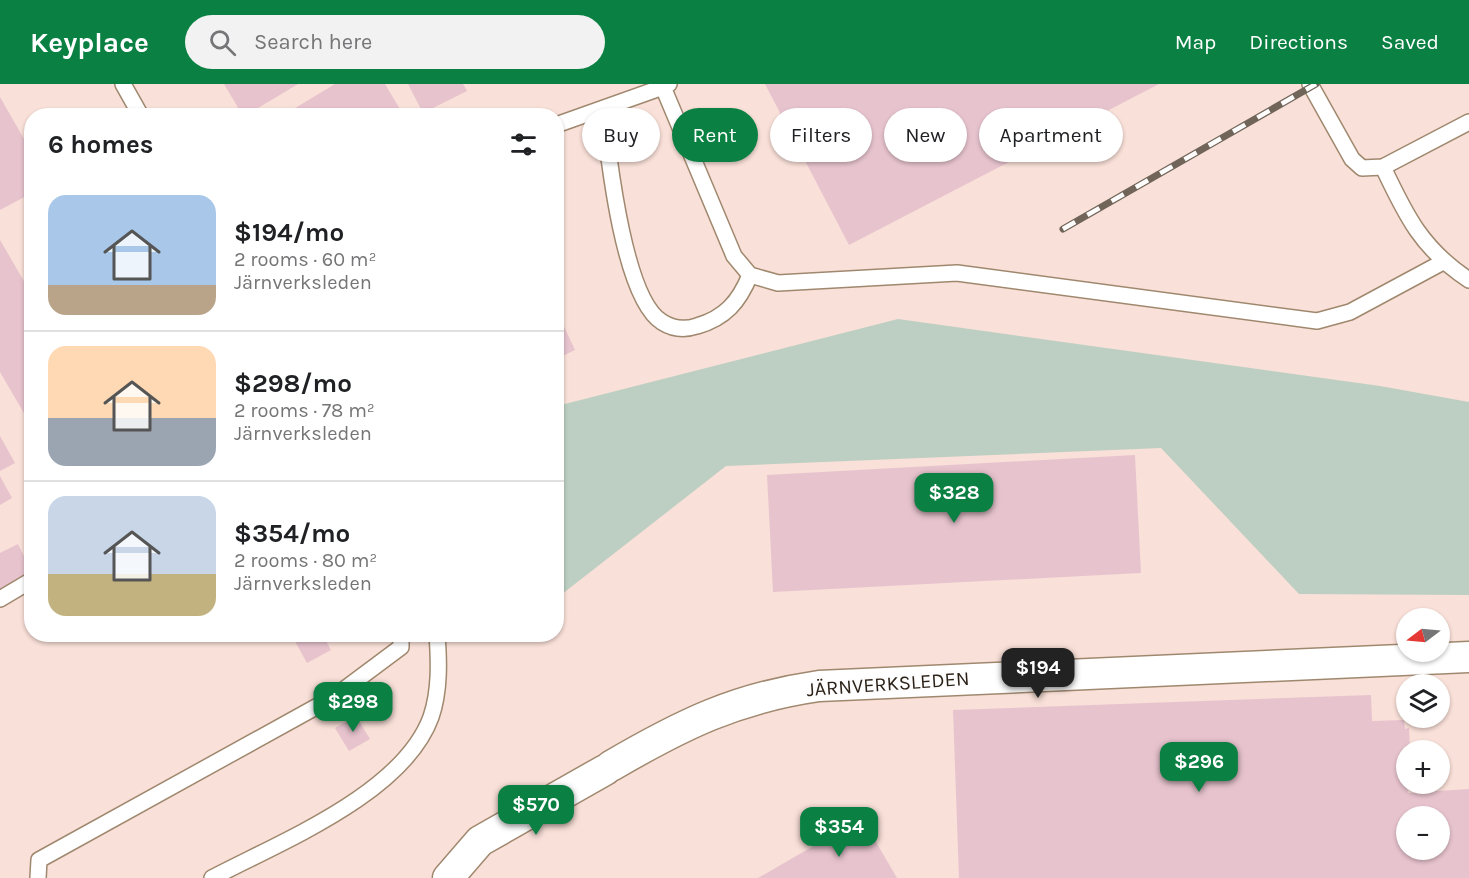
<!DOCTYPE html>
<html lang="en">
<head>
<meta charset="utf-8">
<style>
  :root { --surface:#fff; --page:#f2f2f2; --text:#202124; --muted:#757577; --line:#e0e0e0; --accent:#0b8043 }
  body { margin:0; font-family:Karla,sans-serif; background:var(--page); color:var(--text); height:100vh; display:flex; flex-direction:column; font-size:22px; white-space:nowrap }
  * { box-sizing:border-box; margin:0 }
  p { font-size:20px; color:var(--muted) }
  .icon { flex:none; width:33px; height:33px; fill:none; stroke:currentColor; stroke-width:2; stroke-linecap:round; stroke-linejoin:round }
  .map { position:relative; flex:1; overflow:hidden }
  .panel { position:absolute; left:24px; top:24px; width:540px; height:534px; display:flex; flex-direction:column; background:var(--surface); border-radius:24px; box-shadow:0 2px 4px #0004 }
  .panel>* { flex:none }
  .guide { position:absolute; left:582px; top:24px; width:570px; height:54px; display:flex; gap:12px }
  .needle { width:39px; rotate:254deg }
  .buttons { position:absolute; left:1396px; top:524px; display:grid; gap:12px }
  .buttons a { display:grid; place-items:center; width:54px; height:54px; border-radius:50%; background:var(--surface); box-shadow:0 2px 4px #0004; font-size:30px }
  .price { position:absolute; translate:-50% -51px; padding:0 14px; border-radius:12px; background:var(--accent); color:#fff; font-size:20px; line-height:39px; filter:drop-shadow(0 2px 3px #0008) }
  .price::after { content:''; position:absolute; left:50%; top:36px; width:18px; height:14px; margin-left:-9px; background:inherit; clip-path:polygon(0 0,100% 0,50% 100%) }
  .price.current { background:#222; color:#fff }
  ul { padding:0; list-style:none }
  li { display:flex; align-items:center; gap:18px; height:150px; padding:0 24px }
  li+li { border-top:2px solid var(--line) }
  li span { display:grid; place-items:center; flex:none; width:168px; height:120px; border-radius:18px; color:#555 }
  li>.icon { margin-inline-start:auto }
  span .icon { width:72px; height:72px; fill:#fffc; stroke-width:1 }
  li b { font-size:26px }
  h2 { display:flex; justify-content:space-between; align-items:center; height:72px; padding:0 24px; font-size:26px }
  .pill { padding:0 21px; border-radius:27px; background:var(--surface); box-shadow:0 2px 4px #0004; font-size:21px; line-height:54px }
  .pill.current { background:var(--accent); color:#fff }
  header { display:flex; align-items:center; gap:36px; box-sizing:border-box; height:84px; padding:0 30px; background:var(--accent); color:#fff }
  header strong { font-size:28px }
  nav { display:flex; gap:33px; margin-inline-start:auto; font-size:21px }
  .search { width:420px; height:54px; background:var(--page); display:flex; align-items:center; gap:15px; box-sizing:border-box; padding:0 21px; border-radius:33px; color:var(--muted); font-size:22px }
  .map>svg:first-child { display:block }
  .industrial { fill:#f9e0d8; fill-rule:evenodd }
  .green { fill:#bdcfc2 }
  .building { fill:#e7c3ce; fill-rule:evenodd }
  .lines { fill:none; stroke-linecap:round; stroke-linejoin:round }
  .lane-casing { stroke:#a0886f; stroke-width:18 }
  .street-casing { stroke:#a0886f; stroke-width:33 }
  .lane { stroke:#fff; stroke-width:15 }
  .street { stroke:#fff; stroke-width:30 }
  .rail-casing { stroke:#716559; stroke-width:7 }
  .rail { stroke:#fdfdfd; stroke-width:4.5; stroke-dasharray:14; stroke-linecap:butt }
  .labels { text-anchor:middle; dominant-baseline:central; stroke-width:4.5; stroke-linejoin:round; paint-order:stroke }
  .street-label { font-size:20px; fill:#2b2117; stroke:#fdfdfd }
</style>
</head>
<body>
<header>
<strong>Keyplace</strong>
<div class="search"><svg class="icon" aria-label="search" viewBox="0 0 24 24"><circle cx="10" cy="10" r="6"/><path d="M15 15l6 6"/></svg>Search here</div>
<nav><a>Map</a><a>Directions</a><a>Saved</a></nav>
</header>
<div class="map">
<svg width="1469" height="794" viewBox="0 0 1469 794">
  <rect width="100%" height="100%" fill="#fdeddd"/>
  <path class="industrial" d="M 0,0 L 1469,0 L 1469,794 L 0,794 ZM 32,32 L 556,32 L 556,550 L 32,550 ZM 1407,534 L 1440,534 L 1440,567 L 1407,567 ZM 1407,600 L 1440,600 L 1440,633 L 1407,633 ZM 1407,666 L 1440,666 L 1440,699 L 1407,699 ZM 1407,732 L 1440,732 L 1440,765 L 1407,765 Z"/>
  <polygon class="green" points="898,235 1380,302 1469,318 1469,511 1299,510 1161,364 726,382 557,514 557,322"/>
  <g class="building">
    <polygon points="224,0 298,0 245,32 243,32"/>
    <polygon points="335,0 385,0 404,32 282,32"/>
    <polygon points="408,0 463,0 467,7 423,29"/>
    <polygon points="765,0 1159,0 849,161"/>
    <polygon points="0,13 32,69 32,109 0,126"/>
    <polygon points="0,156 32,211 32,343 0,288"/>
    <polygon points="560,234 575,266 556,275 556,235"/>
    <polygon points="0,352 15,379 0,387"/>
    <polygon points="1135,371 1141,489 773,508 767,391"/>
    <polygon points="0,392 12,414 0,421"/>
    <polygon points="18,460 32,489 0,506 0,469"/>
    <polygon points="291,550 322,550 331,566 307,579"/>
    <path d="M 1371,611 L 1372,637 L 1404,636 L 1405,645 L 1409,644 L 1410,666 L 1402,668 L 1404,700 L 1407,700 L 1408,709 L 1469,705 L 1469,794 L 959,794 L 953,626 ZM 1407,732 L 1440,732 L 1440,765 L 1407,765 Z"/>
    <polygon points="356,632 370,655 349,667 335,644"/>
    <polygon points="862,734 897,794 758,794"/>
  </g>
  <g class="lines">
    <g class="lane-casing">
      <g id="lane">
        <polyline points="123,0 141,32"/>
        <polyline points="669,0 663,3 734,172 750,191 778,199 957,189 1317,237 1350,228 1443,178"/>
        <polyline points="1310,0 1352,75 1362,84 1383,83 1469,38"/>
        <path d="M 603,25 C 608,69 623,214 662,238 C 673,245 685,246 697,242 C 725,234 739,218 750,191"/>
        <polyline points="556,41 663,3 662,0"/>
        <path d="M 1383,83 C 1406,132 1422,165 1469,196"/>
        <polyline points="0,515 32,496"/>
        <polyline points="38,794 39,776 334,613 401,563 401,550"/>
        <path d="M 212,794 C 280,758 403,710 431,633 C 440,607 439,577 437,550"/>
      </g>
    </g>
    <g class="street-casing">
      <g id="street">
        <path d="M 611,682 C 683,640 736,614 819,602 L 1469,573"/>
        <polyline points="448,794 480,757 605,686"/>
      </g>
    </g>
    <use href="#lane" class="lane"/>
    <use href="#street" class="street"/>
    <g class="rail-casing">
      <polyline id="rail" points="1063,145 1316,0"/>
    </g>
    <use href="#rail" class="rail"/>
  </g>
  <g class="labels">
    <g class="street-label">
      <text transform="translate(888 600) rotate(-4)">JÄRNVERKSLEDEN</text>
    </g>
  </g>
</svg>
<div class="buttons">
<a><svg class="needle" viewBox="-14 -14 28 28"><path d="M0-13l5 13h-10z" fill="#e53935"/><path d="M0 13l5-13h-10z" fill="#757577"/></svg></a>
<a><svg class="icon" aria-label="layers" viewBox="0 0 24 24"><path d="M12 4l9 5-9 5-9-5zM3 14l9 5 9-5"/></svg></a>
<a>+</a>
<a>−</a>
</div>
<b class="price" style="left:954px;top:440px">$328</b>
<b class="price current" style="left:1038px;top:615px">$194</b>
<b class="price" style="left:353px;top:649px">$298</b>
<b class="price" style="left:1199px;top:709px">$296</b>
<b class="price" style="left:536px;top:752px">$570</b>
<b class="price" style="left:839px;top:774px">$354</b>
<div class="guide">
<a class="pill">Buy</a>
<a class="pill current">Rent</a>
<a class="pill">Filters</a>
<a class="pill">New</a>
<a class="pill">Apartment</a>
</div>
<section class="panel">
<h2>6 homes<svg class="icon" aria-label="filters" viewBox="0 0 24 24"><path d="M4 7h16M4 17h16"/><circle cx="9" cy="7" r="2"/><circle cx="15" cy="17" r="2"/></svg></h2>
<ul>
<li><span style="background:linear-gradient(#a9c7e8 75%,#b9a48a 0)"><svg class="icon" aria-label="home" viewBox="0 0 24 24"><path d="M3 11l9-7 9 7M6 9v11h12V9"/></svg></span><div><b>$194/mo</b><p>2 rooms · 60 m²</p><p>Järnverksleden</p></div></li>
<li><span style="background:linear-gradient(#ffd9b3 60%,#9aa5b1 0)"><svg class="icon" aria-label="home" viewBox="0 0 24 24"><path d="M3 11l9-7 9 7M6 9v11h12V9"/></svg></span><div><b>$298/mo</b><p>2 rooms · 78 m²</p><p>Järnverksleden</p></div></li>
<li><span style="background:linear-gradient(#c9d6e8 65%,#c2b280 0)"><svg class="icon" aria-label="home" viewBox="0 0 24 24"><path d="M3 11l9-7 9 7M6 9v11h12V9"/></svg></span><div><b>$354/mo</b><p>2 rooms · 80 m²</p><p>Järnverksleden</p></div></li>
</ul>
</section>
</div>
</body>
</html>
